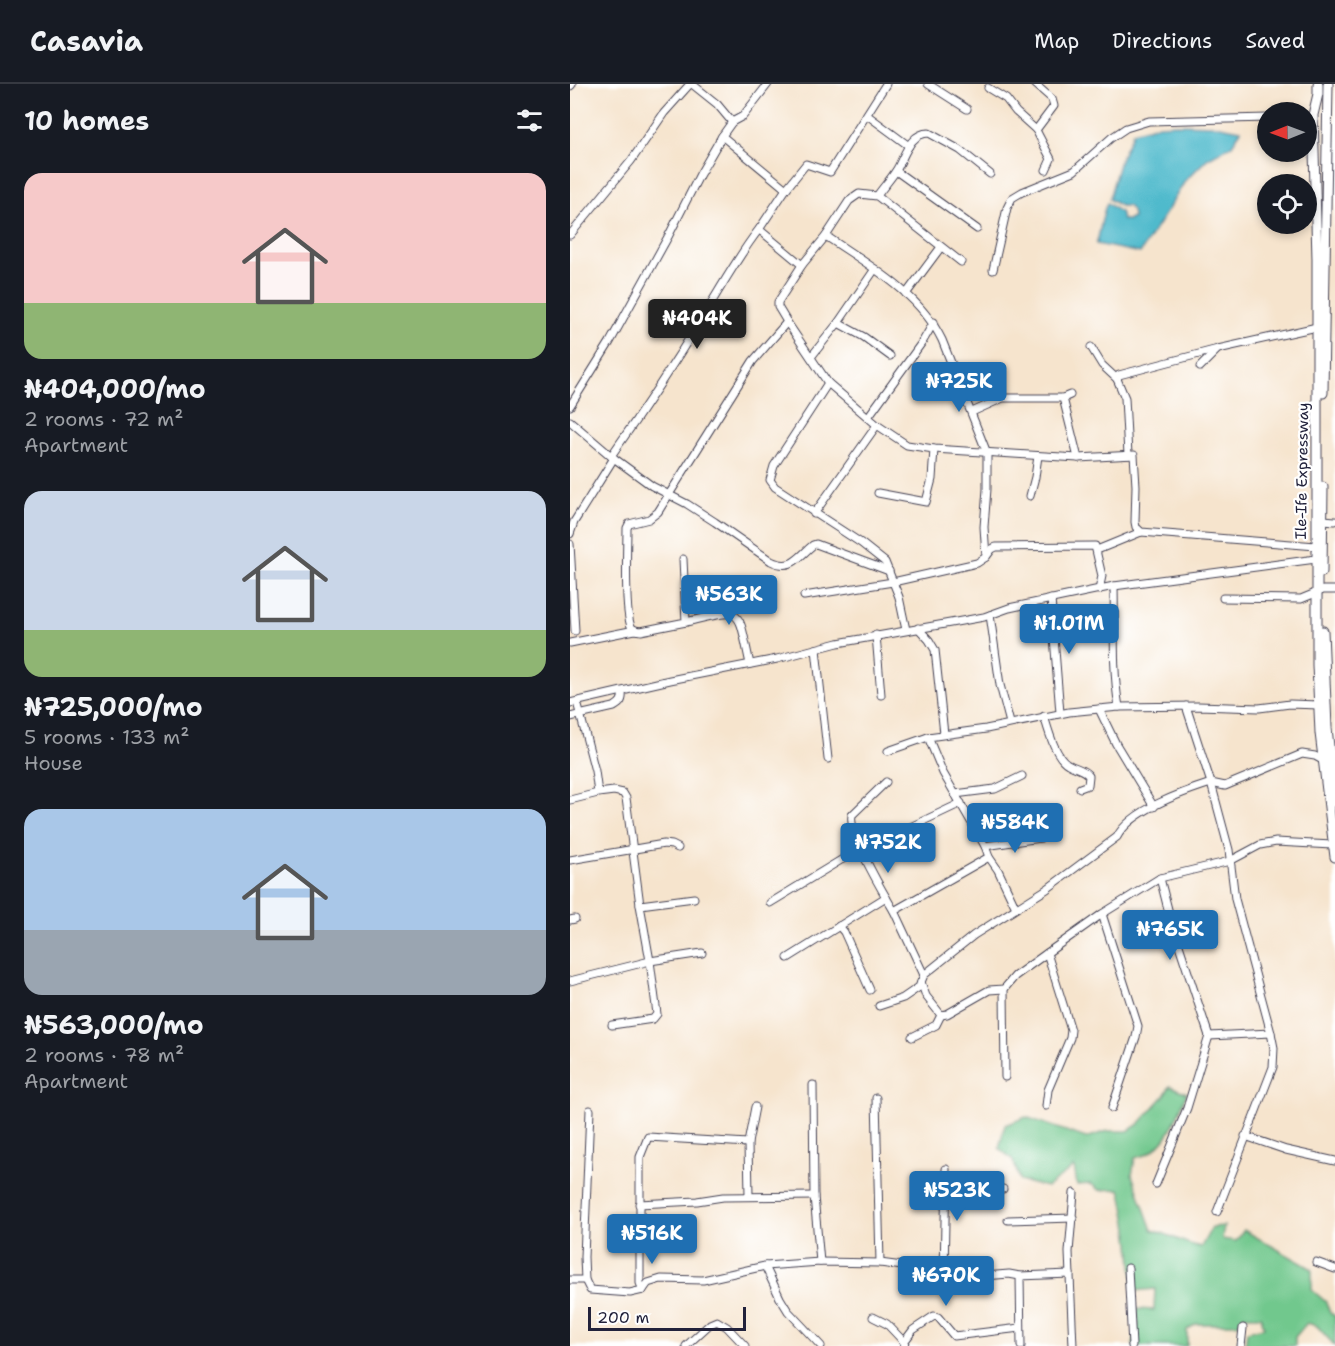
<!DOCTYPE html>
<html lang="en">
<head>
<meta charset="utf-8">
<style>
  :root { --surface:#171b24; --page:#20242c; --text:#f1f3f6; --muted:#9ea1a6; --line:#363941; --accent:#1f6fb2 }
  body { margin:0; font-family:"Shantell Sans",sans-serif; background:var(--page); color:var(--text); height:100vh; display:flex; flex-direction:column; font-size:22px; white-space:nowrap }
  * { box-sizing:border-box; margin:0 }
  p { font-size:20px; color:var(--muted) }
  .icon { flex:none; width:33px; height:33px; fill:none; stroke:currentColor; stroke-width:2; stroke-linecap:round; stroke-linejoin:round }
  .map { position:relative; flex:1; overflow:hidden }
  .drawer { display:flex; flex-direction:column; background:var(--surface); width:570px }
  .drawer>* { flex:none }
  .needle { width:39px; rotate:269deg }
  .fabs { position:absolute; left:687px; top:18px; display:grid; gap:12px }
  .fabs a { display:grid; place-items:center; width:60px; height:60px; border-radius:50%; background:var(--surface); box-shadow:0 3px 9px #0003; font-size:30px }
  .scale { position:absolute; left:18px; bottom:15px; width:158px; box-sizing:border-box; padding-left:6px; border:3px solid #22223b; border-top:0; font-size:16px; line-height:21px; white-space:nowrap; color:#22223b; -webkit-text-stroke:4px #fff; paint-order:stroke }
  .price { position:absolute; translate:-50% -51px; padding:0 14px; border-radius:6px; background:var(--accent); color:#fff; font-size:20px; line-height:39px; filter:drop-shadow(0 2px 3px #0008) }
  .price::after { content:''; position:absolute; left:50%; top:36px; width:18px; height:14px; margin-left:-9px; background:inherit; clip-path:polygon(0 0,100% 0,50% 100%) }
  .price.current { background:#222; color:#fff }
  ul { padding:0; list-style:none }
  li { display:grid; align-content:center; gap:12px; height:318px; padding:0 24px }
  li span { display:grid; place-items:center; height:186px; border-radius:18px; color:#555 }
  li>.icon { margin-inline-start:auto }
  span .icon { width:108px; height:108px; fill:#fffc; stroke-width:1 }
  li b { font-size:26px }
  h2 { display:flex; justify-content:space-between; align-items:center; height:72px; padding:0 24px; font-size:26px }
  header { display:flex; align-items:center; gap:36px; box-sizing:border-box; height:84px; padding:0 30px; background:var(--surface); border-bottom:2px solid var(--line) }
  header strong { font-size:28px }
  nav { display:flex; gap:33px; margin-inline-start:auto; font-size:21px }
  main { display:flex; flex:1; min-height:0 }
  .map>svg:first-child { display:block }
  .green { fill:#71c88d; stroke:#4a7564; stroke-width:1.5 }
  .water { fill:#4fbacc; stroke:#386e84; stroke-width:1.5 }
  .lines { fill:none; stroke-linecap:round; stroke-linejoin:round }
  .minor-casing { stroke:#423f51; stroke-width:9 }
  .major-casing { stroke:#423f51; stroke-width:11 }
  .minor { stroke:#fff; stroke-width:7 }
  .major { stroke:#fff; stroke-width:9 }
  .labels { text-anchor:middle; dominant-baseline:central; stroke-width:4.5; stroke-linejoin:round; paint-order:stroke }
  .street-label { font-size:15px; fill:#22223b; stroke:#fff }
</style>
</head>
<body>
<header>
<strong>Casavia</strong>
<nav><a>Map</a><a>Directions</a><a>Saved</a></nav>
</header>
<main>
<section class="drawer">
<h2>10 homes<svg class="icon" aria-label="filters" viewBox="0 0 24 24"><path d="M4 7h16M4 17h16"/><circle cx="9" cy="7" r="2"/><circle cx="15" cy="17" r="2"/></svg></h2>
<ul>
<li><span style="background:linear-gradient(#f6c9c9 70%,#8fb573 0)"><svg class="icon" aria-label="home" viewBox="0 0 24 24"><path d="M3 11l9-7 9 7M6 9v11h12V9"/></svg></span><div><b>₦404,000/mo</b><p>2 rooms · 72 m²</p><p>Apartment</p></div></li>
<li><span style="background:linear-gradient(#c9d6e8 75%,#8fb573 0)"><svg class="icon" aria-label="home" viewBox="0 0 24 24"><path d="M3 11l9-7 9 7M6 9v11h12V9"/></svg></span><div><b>₦725,000/mo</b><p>5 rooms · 133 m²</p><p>House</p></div></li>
<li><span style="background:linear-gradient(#a9c7e8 65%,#9aa5b1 0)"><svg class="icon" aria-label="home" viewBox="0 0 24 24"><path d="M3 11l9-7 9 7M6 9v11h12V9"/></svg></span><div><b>₦563,000/mo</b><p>2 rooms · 78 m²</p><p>Apartment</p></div></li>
</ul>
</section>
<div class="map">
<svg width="765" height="1262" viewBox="0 0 765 1262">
  <rect width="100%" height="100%" fill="#fff"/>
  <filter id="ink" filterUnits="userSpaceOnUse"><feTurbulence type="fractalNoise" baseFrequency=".0167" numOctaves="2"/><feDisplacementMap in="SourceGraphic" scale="12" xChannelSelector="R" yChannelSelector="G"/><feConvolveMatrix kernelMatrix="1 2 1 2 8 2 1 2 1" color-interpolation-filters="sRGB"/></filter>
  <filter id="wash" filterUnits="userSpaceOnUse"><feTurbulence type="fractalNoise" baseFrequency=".008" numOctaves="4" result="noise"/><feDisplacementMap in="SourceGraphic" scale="24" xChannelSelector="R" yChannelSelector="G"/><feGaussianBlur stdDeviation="1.35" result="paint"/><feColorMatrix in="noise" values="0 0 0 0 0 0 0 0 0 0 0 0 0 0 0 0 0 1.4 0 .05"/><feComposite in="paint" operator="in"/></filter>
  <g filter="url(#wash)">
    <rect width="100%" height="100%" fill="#f6e4cd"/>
    <path class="green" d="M 600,1002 L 617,1009 C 605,1036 598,1067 565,1074 L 562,1091 L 582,1146 C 600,1150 613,1160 631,1163 L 642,1143 L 654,1142 L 652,1155 L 666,1157 L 674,1146 L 742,1185 L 742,1206 L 756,1218 L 760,1229 L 765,1232 L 765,1262 L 747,1242 L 737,1239 L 725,1253 L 725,1262 L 675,1262 L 677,1247 L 694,1243 L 691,1232 L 673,1232 L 668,1240 L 626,1240 L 617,1246 L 617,1262 L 569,1262 L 563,1260 L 568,1240 L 567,1225 L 584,1226 L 585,1205 L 564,1207 C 562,1172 559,1139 550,1105 L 529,1106 L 521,1100 L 507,1101 L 504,1083 L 477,1103 L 450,1097 L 443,1076 L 429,1064 L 435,1041 L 456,1033 L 516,1054 L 538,1047 L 558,1047 L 569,1040 L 594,1012 Z"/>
    <path class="water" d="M 607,40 L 645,41 L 671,46 L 662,61 L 637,75 L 615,97 L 597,127 L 570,169 L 526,160 C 531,147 531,132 537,119 L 550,128 L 553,136 L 558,136 L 563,134 L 562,127 L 558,122 L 550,122 L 539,115 L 550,76 L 563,48 L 588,41 Z"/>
  </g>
  <g filter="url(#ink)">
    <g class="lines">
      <g class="minor-casing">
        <g id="minor">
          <polyline points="122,0 147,20 162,38"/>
          <polyline points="358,0 397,25"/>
          <polyline points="465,0 482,15 484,22 466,46"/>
          <polyline points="418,4 436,15 446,28 466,46 481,75 476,86"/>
          <polyline points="297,31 339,62"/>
          <polyline points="152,52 216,105 190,144 191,147 232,181"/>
          <polyline points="326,87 407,145"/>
          <polyline points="216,105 236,80 260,88 316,0"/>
          <path d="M 307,112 C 313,103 321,95 327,85 C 335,71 340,49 359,49 L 390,66 L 420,90"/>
          <polyline points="0,151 61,77 94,29 120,0"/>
          <polyline points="391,178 307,112 289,110 279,117 256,152 232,181 208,218 208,223 217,238 258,299 307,341 337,361 364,365 508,374 564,371 566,402 565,438 566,443 571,448 746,462"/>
          <polyline points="423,186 437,124 442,114 452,108 504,87 541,54 556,44 579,37 698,34"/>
          <polyline points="336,210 371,163"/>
          <polyline points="268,239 294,253 320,272"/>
          <polyline points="521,263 532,281 547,295"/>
          <polyline points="241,273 268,239 305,185"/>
          <polyline points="630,283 648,265 747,243"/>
          <polyline points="258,299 204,382 200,396 205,403 291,459 315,478 329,513 336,546"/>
          <polyline points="493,314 508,374"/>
          <polyline points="0,322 40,258 99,151 130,90 152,52 162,38 173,32 198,0"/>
          <polyline points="402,328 433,314 493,314 500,311"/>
          <polyline points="298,333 353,257 364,238"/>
          <path d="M 0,337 L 41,372 L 82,402 L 117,420 L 145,438 L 201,477 C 222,487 227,474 243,461 L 246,460 L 319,487"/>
          <polyline points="558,371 555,314 547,295 549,291 648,265"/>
          <path d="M 41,372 C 72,328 102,283 130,237 C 150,206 167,173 190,144"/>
          <polyline points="308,409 356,418 362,395 364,365"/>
          <polyline points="460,412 465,393 468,372"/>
          <polyline points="244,430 307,341"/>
          <polyline points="754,436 765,437"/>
          <polyline points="0,450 4,438 44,374"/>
          <polyline points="0,460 5,547"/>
          <polyline points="527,466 571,448"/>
          <polyline points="416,473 422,465 426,463 525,462 532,492 529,506"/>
          <path d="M 113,475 L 116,538 L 71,547 C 67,546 65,547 62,544 C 54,533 57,461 57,444 L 59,440 L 79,435 L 88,428 L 183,277 L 217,238"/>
          <path d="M 544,502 C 545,543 542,583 549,623"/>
          <path d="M 234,512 L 323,498 L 407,479 L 416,473 L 414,443 L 417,405 L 417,369 L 372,256 C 349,208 298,181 256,152"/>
          <polyline points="653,514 731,515 753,506 765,506"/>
          <polyline points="481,515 490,629"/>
          <polyline points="420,531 430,601 440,639"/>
          <path d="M 116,538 C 175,524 167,522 180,580"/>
          <polyline points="348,544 359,556 365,566 374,650"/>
          <polyline points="306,551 311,611"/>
          <polyline points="0,559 65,546"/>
          <polyline points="246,565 258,675"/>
          <polyline points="7,618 25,687 28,709"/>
          <polyline points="0,619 100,596 207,575 268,559 414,533 439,524 544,502 746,475"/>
          <polyline points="616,622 641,699 655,702 732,670 745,672 754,677"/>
          <polyline points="529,625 546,660 584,723"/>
          <path d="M 474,632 C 478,645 485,673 498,680 C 506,685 513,684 519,692 L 518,701 L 510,704"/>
          <path d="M 0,633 L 44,623 C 51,619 53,616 52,608"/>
          <polyline points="358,653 373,689 415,762 419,773 428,786 446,824"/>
          <polyline points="318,667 358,653 416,645 499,628 549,623 628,622 689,624 720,620 749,621"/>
          <path d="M 316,698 L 282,731 C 278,750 313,808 324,827"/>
          <polyline points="385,710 425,705 452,692"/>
          <polyline points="0,716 28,709 44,707 53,709 56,714 70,821 80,877 132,869"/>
          <polyline points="415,762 471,754"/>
          <polyline points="0,776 94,760 102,761 108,764"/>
          <polyline points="200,819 271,776 391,719"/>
          <polyline points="70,821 124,814"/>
          <polyline points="532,830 568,942 566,953 542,1024"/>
          <polyline points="0,836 5,835"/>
          <polyline points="269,842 274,848 300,906"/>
          <polyline points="218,874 316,813"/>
          <polyline points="354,891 324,827 419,773"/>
          <polyline points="0,897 80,877 87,930 83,935 42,941"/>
          <polyline points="351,898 356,912 371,931 377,930 419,906 434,905"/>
          <path d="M 309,922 L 333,914 L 349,903 L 354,891 L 404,851 L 477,805 L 547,753 C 561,726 613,708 641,699 L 659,766 L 665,815 L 701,949 L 704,964 L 703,983 L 647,1128"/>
          <polyline points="639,952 701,949"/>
          <polyline points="342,953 366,941 371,931"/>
          <polyline points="435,993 434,905 445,892 477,869 532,830 590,794 660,777 690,761 706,758 762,761"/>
          <polyline points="243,1001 244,1112 250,1178"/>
          <polyline points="306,1014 310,1179"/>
          <polyline points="476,1022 478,1006 500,954 501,946 477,869"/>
          <polyline points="675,1052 716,1066 765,1077"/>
          <polyline points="586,1100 617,1024 639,952 601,837 590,794"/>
          <polyline points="376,1103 433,1105"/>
          <polyline points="179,1112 178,1059 185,1023"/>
          <polyline points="69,1120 127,1117 153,1113 244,1112"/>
          <polyline points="438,1136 503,1134"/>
          <polyline points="746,1178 765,1185"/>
          <polyline points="195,1182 210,1214 218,1227 251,1262"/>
          <polyline points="558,1184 562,1262"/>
          <polyline points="374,1190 376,1085"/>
          <polyline points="450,1192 451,1262"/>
          <polyline points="0,1196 15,1196 14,1173 20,1026"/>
          <polyline points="15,1196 20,1206 60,1209 73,1206 70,1199 70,1073 78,1053 178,1059"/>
          <polyline points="73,1206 78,1199 91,1195 133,1196 195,1182 250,1178 310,1179 355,1185 391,1194 439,1190 450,1192 500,1190"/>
          <polyline points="303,1233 317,1240 334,1258"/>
          <polyline points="116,1262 140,1240 147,1237 157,1243 175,1262"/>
          <polyline points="335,1262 334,1258 343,1246 364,1232 368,1233 384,1252 450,1244"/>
          <polyline points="503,1262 499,1168 504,1109"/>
          <polyline points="671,1262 673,1244"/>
        </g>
      </g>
      <g class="major-casing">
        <g id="major">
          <polyline points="748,0 748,10 743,31 747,175 747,581 750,649 765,773"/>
          <polyline points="0,1 1,0"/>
          <polyline points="753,309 758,0"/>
          <polyline points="752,488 753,403"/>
          <polyline points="753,547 757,644 765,718"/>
        </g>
      </g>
      <use href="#minor" class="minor"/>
      <use href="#major" class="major"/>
    </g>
  </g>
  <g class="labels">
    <g class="street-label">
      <text transform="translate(732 387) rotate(-89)">Ile-Ife Expressway</text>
    </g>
  </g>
</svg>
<div class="fabs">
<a><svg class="needle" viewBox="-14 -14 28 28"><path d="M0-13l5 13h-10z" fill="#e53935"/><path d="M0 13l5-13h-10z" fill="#9ea1a6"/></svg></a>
<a><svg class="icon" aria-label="locate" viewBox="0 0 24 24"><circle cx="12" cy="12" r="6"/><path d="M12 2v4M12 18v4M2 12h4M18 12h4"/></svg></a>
</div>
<div class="scale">200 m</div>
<b class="price current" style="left:127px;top:266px">₦404K</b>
<b class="price" style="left:389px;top:329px">₦725K</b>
<b class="price" style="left:159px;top:542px">₦563K</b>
<b class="price" style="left:499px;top:571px">₦1.01M</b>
<b class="price" style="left:445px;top:770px">₦584K</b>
<b class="price" style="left:318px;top:790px">₦752K</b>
<b class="price" style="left:600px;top:877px">₦765K</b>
<b class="price" style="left:387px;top:1138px">₦523K</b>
<b class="price" style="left:82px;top:1181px">₦516K</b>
<b class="price" style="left:376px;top:1223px">₦670K</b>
</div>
</main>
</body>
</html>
